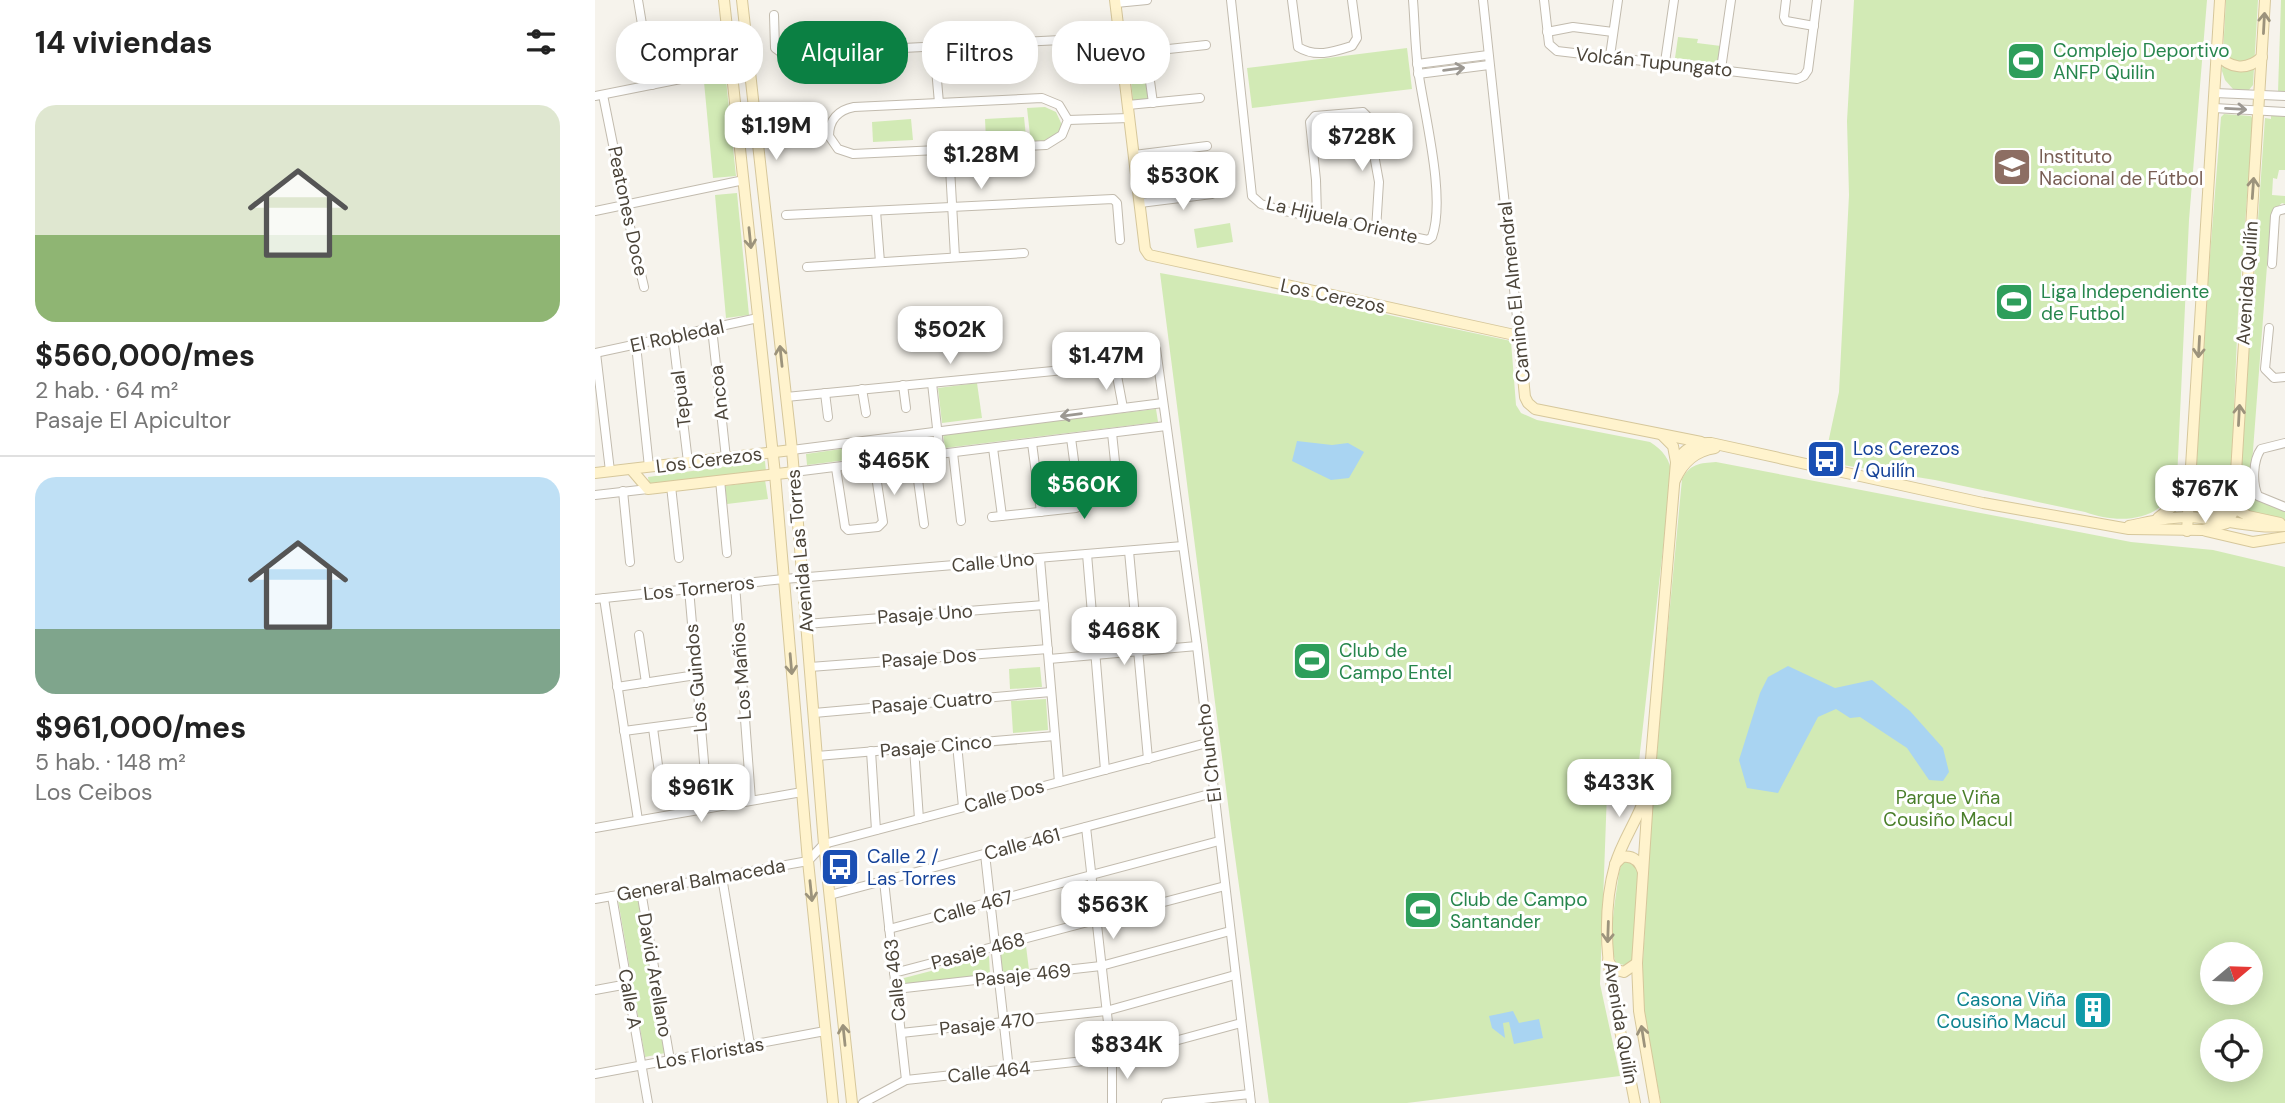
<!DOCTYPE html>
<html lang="es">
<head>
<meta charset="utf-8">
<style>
  :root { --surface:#fff; --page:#f6f6f6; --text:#222; --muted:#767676; --line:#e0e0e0; --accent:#0b8043 }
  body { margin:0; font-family:"DM Sans",sans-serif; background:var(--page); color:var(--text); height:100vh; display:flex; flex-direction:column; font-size:26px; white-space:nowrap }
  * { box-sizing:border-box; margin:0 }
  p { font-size:23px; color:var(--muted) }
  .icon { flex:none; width:38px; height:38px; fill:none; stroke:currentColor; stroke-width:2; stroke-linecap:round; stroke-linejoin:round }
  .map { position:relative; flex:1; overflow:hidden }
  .side { display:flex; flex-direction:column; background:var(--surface); width:595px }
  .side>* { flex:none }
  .hud { position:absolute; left:21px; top:21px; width:665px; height:63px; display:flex; gap:14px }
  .needle { width:46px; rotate:71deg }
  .fabs { position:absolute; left:1605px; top:942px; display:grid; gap:14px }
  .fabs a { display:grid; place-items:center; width:63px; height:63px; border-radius:50%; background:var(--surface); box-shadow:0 4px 18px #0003; font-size:35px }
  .price { position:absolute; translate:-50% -60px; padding:0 16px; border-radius:14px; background:#fff; color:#222; font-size:23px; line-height:46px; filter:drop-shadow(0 2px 4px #0008) }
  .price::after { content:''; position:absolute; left:50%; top:42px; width:21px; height:16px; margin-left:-10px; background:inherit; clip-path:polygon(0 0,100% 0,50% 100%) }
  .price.selected { background:var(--accent); color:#fff }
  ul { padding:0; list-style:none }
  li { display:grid; align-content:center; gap:14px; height:371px; padding:0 35px }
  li+li { border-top:2px solid var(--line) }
  li span { display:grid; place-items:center; height:217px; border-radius:21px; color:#555 }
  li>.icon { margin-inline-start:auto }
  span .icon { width:126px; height:126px; fill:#fffc; stroke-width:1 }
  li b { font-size:30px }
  h2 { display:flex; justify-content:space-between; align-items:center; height:84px; padding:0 35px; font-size:30px }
  .tag { padding:0 24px; border-radius:28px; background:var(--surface); box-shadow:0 4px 18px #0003; font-size:24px; line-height:63px }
  .tag.selected { background:var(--accent); color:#fff }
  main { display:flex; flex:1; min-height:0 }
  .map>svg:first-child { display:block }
  .green { fill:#d2eab5; fill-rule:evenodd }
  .water { fill:#a9d4f2 }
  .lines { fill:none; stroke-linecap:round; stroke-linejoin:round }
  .street-casing { stroke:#c2bbae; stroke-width:10 }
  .secondary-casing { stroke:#d6c79b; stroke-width:12 }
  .street { stroke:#fff; stroke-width:8 }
  .secondary { stroke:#fff3cd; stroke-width:10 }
  .oneway { stroke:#9c937c }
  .oneway2 { stroke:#9c9892 }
  .labels { text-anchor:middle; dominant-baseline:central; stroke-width:6; stroke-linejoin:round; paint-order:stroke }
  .leisure-label { font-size:19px; fill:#27864d; stroke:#fff; text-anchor:start }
  .street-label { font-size:19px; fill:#4b4439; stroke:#fff }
  .education-label { font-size:19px; fill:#785e54; stroke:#fff; text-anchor:start }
  .transit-label { font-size:19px; fill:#164399; stroke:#fff; text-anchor:start }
  .park-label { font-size:19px; fill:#4a7f2a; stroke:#fff }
  .culture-label { font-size:19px; fill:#0d838f; stroke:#fff; text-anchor:end }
</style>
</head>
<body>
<main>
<section class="side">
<h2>14 viviendas<svg class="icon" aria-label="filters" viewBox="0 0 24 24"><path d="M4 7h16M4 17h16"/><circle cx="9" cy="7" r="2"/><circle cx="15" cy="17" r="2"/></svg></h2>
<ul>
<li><span style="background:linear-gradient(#dfe7d0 60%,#8fb573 0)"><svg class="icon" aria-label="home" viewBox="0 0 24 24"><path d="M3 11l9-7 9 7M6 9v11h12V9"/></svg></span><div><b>$560,000/mes</b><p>2 hab. · 64 m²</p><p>Pasaje El Apicultor</p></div></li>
<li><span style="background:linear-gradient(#bfe0f5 70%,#7fa58c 0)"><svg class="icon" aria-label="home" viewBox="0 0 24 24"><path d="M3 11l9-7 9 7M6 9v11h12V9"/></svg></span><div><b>$961,000/mes</b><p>5 hab. · 148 m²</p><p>Los Ceibos</p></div></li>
</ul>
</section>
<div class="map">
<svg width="1690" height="1103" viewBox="0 0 1690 1103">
  <rect width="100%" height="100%" fill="#f6f3ec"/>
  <g class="green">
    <path d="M 1259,0 L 1612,0 L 1594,220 L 1582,479 C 1572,522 1525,525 1490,512 L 1340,480 L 1229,462 L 1244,392 L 1254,195 L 1252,121 Z"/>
    <polygon points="1631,0 1663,0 1658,85 1653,91 1638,89 1630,80 1627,71"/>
    <polygon points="1686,0 1690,0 1690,92 1683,92"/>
    <polygon points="1083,37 1103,39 1102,43 1126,46 1123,60 1119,63 1080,58"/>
    <polygon points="812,48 817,89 657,108 652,68"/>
    <polygon points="550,57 553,99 538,101 534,59"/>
    <polygon points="131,80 141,176 118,178 109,82"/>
    <path d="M 450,107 L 461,112 L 467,125 C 460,140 452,142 436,144 L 432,108 Z"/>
    <polygon points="1676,113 1690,113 1690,170 1684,170 1682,179 1678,178 1677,195 1690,196 1690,204 1687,203 1676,213 1655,490 1690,511 1690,527 1643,512 1670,118 1676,119"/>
    <polygon points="1629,114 1656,116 1658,120 1643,314 1635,504 1631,508 1598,502 1596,494 1626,117"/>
    <polygon points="429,117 431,137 391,140 390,119"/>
    <polygon points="316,119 318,140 278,142 277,122"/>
    <polygon points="142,193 154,315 131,318 120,195"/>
    <polygon points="635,223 638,242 602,248 599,229"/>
    <path d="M 565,273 L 775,311 L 916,341 L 921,405 L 926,413 L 942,420 L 1055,442 C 1068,450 1077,461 1076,477 L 1041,788 L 1012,792 L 1005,984 L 1025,1076 L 812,1103 L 674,1103 L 637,835 Z"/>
    <polygon points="382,383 387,418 347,423 343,388"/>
    <polygon points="561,409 563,422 350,448 348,434"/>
    <polygon points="337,436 339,449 212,465 211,454"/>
    <polygon points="170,461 171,472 54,484 53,477"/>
    <path d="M 1121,462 L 1536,542 L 1618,550 L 1690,567 L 1690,1103 L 1066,1103 L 1048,1010 L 1047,977 L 1059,777 L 1087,479 C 1095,464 1105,463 1121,462 ZM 1617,954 L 1656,954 L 1656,992 L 1617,992 ZM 1617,1031 L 1656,1031 L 1656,1069 L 1617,1069 Z"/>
    <polygon points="170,480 173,499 132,504 130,486"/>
    <polygon points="445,667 447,687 415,689 414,669"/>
    <polygon points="451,699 453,730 418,733 416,701"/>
    <path d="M 1030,861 L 1037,861 L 1044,870 L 1039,958 L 1036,963 L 1029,965 L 1021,963 C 1012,940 1021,897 1024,873 L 1026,865 Z"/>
    <polygon points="43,896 70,1053 50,1057 23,900"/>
    <polygon points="431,946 434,970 406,974 404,953"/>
    <polygon points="394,956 395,975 306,985 305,979"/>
  </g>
  <g class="water">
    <polygon points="702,441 737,445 753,443 769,452 754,478 736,480 697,461"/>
    <polygon points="1193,666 1240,688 1277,680 1315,711 1348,748 1354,772 1348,781 1334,780 1312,748 1265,717 1255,718 1241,709 1223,717 1183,793 1152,788 1144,760 1165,693 1173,677"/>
    <polygon points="918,1011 924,1023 944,1019 948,1038 919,1044 914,1022 908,1023 910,1038 897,1028 894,1016"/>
  </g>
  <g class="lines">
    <g class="street-casing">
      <g id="street">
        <polyline points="43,0 57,85"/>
        <path d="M 636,0 L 657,196 L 666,204 L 685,210 L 833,240 L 837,237 C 851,199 830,117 824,76 C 820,51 820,25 818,0"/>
        <path d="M 697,0 L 703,47 C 721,58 738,52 757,46 L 762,38 L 757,0"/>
        <polyline points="888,0 924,336"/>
        <polyline points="949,0 954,44 962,51 1202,79 1209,76 1213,70 1222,0"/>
        <polyline points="1191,0 1189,17 1191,21 1219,26"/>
        <polyline points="521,3 552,0"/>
        <polyline points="179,15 180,48 188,54 466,40"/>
        <polyline points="952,32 978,27 1018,32"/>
        <polyline points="339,46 344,103"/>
        <polyline points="551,52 558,103"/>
        <polyline points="527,54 611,45"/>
        <polyline points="1015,56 1023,0"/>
        <polyline points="1070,62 1079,0"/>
        <polyline points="822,64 893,55"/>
        <polyline points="1126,69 1136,0"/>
        <polyline points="823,74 894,65"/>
        <polyline points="1620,93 1690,96"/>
        <polyline points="8,95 32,214 49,287"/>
        <polyline points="0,96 136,69"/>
        <path d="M 447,98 L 464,105 L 473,120 L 467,135 L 451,145 L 258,154 L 243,149 L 234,136 C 234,120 243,110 259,107 Z"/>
        <polyline points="533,105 605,98"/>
        <polyline points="1619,108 1690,112"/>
        <polyline points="473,120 534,118"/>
        <path d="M 161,123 C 178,143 210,133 234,132"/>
        <polyline points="354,150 360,257"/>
        <polyline points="539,155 612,146"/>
        <polyline points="545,203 617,194"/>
        <polyline points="0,211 149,180"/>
        <polyline points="281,211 285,262"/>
        <polyline points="191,215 518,199 522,203 525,240"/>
        <polyline points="722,217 721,180 715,122 720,116 768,112 772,116 784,182 781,230"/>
        <polyline points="1677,264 1680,216 1682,211 1690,209"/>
        <polyline points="212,267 429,253"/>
        <polyline points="117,328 131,458"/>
        <polyline points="1674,328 1670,369 1679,378 1690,377"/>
        <polyline points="78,337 93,462"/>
        <polyline points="41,345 54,467"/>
        <polyline points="561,349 602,646 656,1103"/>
        <polyline points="0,353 163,318"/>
        <polyline points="1,353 15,471"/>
        <polyline points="337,383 345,455"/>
        <polyline points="308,385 311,408"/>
        <polyline points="267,389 271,413"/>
        <polyline points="230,393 233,417"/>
        <polyline points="191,397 520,365 528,408"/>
        <polyline points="517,433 524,500"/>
        <polyline points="437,443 446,512"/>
        <path d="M 1690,443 L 1666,449 C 1658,460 1657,483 1663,496 L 1690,507"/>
        <polyline points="398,448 407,516"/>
        <polyline points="197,450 568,403"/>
        <polyline points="358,453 366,521"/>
        <polyline points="320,458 329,524"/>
        <polyline points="241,468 250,527 253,530 283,527 288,522 279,463"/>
        <polyline points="199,472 571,426"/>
        <polyline points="125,480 132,553"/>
        <polyline points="76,486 84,558"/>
        <polyline points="28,491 35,562"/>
        <polyline points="0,495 53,489"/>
        <polyline points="397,517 481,508 485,506 476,438"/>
        <polyline points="534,551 553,759"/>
        <polyline points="492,554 510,770"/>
        <polyline points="445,559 464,782"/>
        <polyline points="140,584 156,800"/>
        <polyline points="94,589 113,808"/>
        <polyline points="9,598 43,820"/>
        <polyline points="0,599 189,579 588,546"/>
        <polyline points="211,624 449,605"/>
        <polyline points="44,635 51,683"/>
        <polyline points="454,659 602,646"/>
        <polyline points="215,667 453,649"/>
        <polyline points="22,687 101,675"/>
        <polyline points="219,713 456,692"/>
        <polyline points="58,728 65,780"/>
        <polyline points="29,731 105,721"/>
        <polyline points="362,744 368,807"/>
        <polyline points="319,748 324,819"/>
        <polyline points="276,751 281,830"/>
        <polyline points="222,756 460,736"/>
        <polyline points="491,827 517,1058 517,1103"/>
        <polyline points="0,828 207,792"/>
        <polyline points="390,854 414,1070"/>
        <polyline points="127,877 155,1045"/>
        <polyline points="289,881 311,1080"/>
        <polyline points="46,891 75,1060"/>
        <polyline points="235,895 618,793"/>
        <polyline points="17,896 53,1103"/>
        <polyline points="0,899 213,861 229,844 612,743"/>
        <polyline points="294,929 624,841"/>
        <polyline points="299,973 630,886"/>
        <polyline points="301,989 506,966 635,931"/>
        <polyline points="0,990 33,984"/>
        <polyline points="306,1033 511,1011 640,975"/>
        <polyline points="0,1074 230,1031"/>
        <polyline points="268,1103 311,1080 517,1058 646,1023"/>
        <polyline points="571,1103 655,1094"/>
      </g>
    </g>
    <g class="secondary-casing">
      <g id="secondary">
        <polyline points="129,0 180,474 213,861 238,1103"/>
        <polyline points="147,0 197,450 229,844 257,1103"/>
        <polyline points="520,0 550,249 554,255 924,336 930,397 933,403 940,409 1106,442"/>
        <path d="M 1622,54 C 1635,69 1652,71 1667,57"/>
        <path d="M 1081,462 C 1089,449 1101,442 1116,443 L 1388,503 L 1534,529 L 1608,530 L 1632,523 L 1638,512 L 1640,489 L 1670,0"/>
        <polyline points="36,469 53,489 199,472"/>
        <polyline points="0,473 197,450"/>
        <path d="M 1080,480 C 1088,462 1100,451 1120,448"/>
        <path d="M 1595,497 L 1599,505 C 1610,510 1628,515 1639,508"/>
        <polyline points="1639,508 1653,516 1685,523"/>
        <polyline points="1563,518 1582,503 1593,484"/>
        <path d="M 1534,526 C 1554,522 1572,517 1593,517 C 1626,518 1657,529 1690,526"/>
        <polyline points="1592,531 1625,0"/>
        <polyline points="1611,531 1658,542 1690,537"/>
        <path d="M 1020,864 L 1027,857 C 1038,855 1045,861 1048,872"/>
        <polyline points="1013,961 1019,969 1029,972 1042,963"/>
        <path d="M 1040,1103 C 1026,1026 998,943 1020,865 C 1027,841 1042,821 1050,797"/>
        <polyline points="1060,1103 1044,1011 1042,963 1054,783 1081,462 1078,446 1067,435"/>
      </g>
    </g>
    <use href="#street" class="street"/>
    <use href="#secondary" class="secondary"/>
  </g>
  <defs><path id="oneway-shaft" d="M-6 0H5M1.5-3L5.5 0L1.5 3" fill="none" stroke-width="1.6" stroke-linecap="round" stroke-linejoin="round" transform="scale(1.75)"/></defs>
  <g class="oneway">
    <use href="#oneway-shaft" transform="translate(1669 23) rotate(-87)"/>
    <use href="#oneway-shaft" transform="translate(1658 188) rotate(-86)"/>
    <use href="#oneway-shaft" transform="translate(155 238) rotate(84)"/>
    <use href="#oneway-shaft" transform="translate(1604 347) rotate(93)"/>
    <use href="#oneway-shaft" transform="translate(186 356) rotate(-96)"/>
    <use href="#oneway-shaft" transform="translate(1644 415) rotate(-87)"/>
    <use href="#oneway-shaft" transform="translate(196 664) rotate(85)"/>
    <use href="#oneway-shaft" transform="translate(216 891) rotate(84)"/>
    <use href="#oneway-shaft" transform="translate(1013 932) rotate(92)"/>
    <use href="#oneway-shaft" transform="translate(249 1035) rotate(-96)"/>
    <use href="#oneway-shaft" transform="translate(1048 1036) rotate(-99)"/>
  </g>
  <g class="oneway2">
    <use href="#oneway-shaft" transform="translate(859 69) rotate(-7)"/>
    <use href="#oneway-shaft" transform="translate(1641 109) rotate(3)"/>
    <use href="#oneway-shaft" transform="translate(476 415) rotate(173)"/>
  </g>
  <defs>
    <g id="stadium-square" transform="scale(2.0125)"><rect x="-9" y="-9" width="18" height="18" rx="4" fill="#2e9e5b" stroke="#fff"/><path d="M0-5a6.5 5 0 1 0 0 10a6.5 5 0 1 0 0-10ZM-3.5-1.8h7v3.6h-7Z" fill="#fff"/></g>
    <g id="university-square" transform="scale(2.0125)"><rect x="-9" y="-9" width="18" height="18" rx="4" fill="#8d6e63" stroke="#fff"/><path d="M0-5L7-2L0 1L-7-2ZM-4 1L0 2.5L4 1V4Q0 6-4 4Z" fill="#fff"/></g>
    <g id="bus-square" transform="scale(2.0125)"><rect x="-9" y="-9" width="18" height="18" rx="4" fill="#1a4fb4" stroke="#fff"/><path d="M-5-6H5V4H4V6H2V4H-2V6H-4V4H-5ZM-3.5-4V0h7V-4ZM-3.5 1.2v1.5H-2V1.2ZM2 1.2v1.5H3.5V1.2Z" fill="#fff"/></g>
    <g id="building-square" transform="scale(2.0125)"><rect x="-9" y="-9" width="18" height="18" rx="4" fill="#0f9aa8" stroke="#fff"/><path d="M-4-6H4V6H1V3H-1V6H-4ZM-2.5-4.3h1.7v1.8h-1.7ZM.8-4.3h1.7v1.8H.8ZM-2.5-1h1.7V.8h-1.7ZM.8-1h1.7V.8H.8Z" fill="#fff"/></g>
  </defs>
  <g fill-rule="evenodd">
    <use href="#stadium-square" x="1431" y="61"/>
    <use href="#university-square" x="1417" y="167"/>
    <use href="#stadium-square" x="1419" y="302"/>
    <use href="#bus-square" x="1231" y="459"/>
    <use href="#stadium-square" x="717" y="661"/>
    <use href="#bus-square" x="245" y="867"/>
    <use href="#stadium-square" x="828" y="910"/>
    <use href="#building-square" x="1498" y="1010"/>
  </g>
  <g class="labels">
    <g class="leisure-label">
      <text x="1458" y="50">Complejo Deportivo<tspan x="1458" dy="22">ANFP Quilin</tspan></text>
      <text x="1446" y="291">Liga Independiente<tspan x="1446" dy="22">de Futbol</tspan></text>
      <text x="744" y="650">Club de<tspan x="744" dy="22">Campo Entel</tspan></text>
      <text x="855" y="899">Club de Campo<tspan x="855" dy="22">Santander</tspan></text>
    </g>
    <g class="street-label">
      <text transform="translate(1059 62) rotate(6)">Volcán Tupungato</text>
      <text transform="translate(33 211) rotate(78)">Peatones Doce</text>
      <text transform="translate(747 220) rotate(13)">La Hijuela Oriente</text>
      <text transform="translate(1652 283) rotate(-86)">Avenida Quilín</text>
      <text transform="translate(919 292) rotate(-96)">Camino El Almendral</text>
      <text transform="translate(738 296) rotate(12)">Los Cerezos</text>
      <text transform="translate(82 336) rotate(-12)">El Robledal</text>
      <text transform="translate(124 393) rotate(-96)">Ancoa</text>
      <text transform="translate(86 399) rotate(-97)">Tepual</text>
      <text transform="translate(114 460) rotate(-7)">Los Cerezos</text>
      <text transform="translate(205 551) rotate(-95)">Avenida Las Torres</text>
      <text transform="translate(398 562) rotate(-5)">Calle Uno</text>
      <text transform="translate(104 588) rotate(-6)">Los Torneros</text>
      <text transform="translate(330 614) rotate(-4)">Pasaje Uno</text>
      <text transform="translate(334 658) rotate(-4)">Pasaje Dos</text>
      <text transform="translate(146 671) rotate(-94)">Los Mañios</text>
      <text transform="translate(101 678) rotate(-95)">Los Guindos</text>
      <text transform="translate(337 702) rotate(-5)">Pasaje Cuatro</text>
      <text transform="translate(341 746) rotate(-5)">Pasaje Cinco</text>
      <text transform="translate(614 753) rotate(-97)">El Chuncho</text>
      <text transform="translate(409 796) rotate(-15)">Calle Dos</text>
      <text transform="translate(427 844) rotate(-15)">Calle 461</text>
      <text transform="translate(106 880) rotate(-10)">General Balmaceda</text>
      <text transform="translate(378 907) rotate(-15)">Calle 467</text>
      <text transform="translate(383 951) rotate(-15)">Pasaje 468</text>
      <text transform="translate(60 975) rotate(80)">David Arellano</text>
      <text transform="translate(428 975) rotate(-6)">Pasaje 469</text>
      <text transform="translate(300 980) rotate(-96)">Calle 463</text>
      <text transform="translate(35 999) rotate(80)">Calle A</text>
      <text transform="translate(1026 1023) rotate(80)">Avenida Quilín</text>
      <text transform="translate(392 1024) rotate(-6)">Pasaje 470</text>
      <text transform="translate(115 1053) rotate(-10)">Los Floristas</text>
      <text transform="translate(394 1072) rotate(-6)">Calle 464</text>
    </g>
    <g class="education-label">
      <text x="1444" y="156">Instituto<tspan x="1444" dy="22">Nacional de Fútbol</tspan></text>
    </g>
    <g class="transit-label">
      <text x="1258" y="448">Los Cerezos<tspan x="1258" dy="22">/ Quilín</tspan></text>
      <text x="272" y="856">Calle 2 /<tspan x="272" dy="22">Las Torres</tspan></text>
    </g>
    <g class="park-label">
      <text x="1353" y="797">Parque Viña<tspan x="1353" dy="22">Cousiño Macul</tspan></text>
    </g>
    <g class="culture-label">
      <text x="1471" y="999">Casona Viña<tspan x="1471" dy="22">Cousiño Macul</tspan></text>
    </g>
  </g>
</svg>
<div class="fabs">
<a><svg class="needle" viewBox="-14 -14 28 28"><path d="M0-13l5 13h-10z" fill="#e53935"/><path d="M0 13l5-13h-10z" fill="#767676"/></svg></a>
<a><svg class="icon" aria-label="locate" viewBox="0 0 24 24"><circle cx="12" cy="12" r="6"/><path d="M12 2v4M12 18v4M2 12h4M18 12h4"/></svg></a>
</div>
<b class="price" style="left:181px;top:162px">$1.19M</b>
<b class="price" style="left:767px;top:173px">$728K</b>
<b class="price" style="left:386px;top:191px">$1.28M</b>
<b class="price" style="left:588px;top:212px">$530K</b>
<b class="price" style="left:355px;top:366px">$502K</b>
<b class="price" style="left:511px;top:392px">$1.47M</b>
<b class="price" style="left:299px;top:497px">$465K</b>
<b class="price selected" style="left:489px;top:521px">$560K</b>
<b class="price" style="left:1610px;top:525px">$767K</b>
<b class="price" style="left:529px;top:667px">$468K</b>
<b class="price" style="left:1024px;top:819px">$433K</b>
<b class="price" style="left:106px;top:824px">$961K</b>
<b class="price" style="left:518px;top:941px">$563K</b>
<b class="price" style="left:532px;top:1081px">$834K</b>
<div class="hud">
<a class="tag">Comprar</a>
<a class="tag selected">Alquilar</a>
<a class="tag">Filtros</a>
<a class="tag">Nuevo</a>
</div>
</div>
</main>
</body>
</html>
